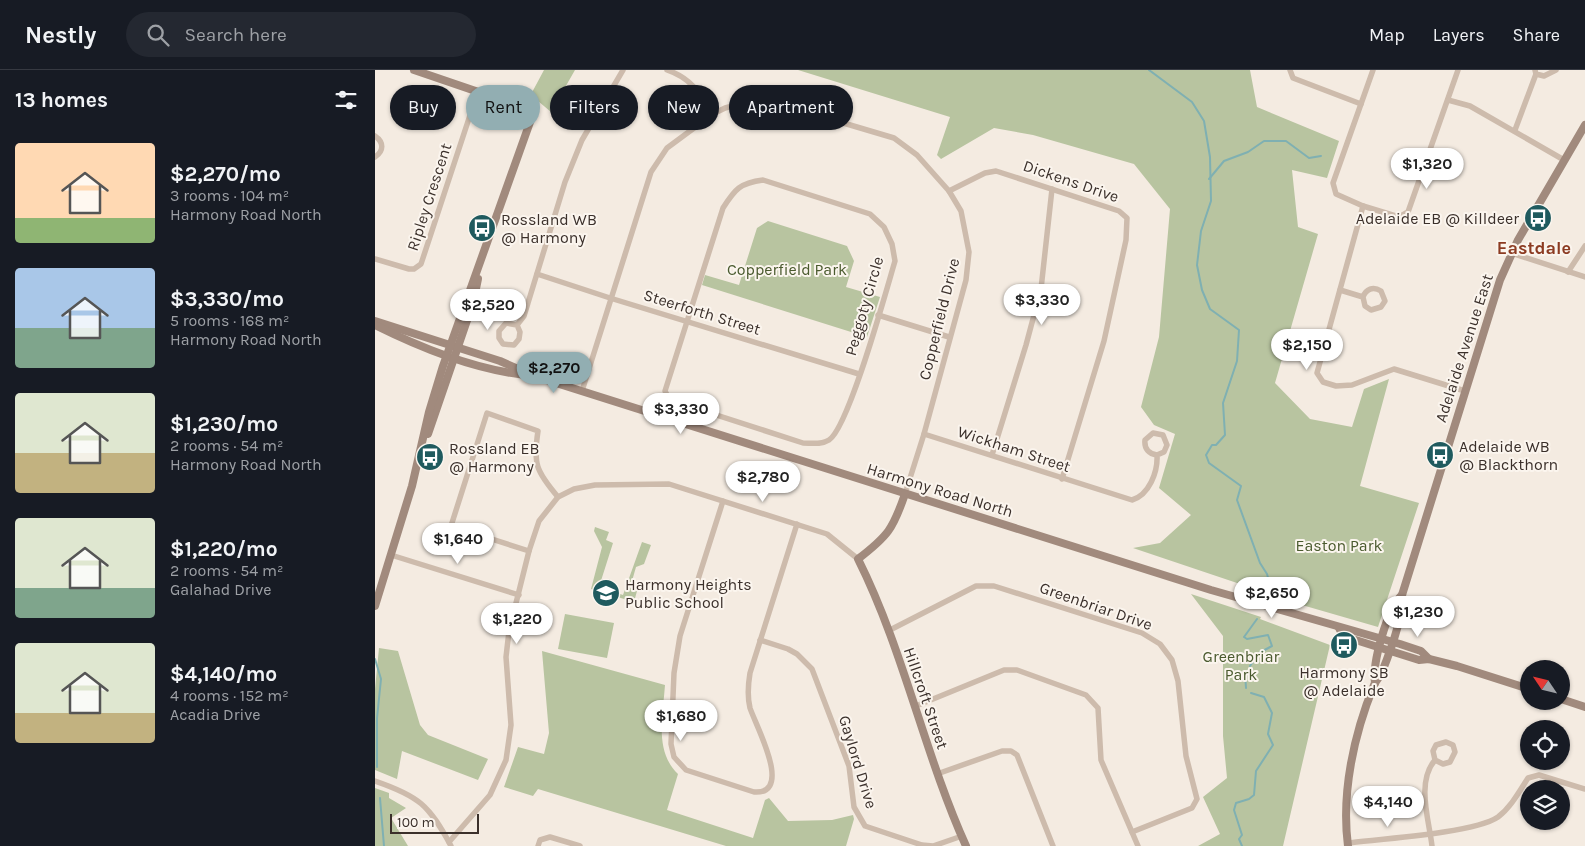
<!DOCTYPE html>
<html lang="en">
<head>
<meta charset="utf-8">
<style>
  :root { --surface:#171b24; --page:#242831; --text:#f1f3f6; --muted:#9ea1a6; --line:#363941; --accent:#92aeb2 }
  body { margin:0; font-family:Karla,sans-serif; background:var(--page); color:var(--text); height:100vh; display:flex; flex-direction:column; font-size:19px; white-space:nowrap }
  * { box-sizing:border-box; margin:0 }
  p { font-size:16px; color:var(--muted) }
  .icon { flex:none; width:28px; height:28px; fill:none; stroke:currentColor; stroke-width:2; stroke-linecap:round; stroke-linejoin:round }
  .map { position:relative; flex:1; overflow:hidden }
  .details { display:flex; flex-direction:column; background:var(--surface); width:375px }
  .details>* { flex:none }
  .hud { position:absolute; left:15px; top:15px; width:475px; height:45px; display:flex; gap:10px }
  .needle { width:32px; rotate:305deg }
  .tools { position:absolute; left:1145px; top:590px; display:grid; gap:10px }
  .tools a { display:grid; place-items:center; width:50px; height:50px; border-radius:50%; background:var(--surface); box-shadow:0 1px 4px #0004; font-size:25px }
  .scale { position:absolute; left:15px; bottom:12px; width:89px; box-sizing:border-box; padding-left:5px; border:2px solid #3b302b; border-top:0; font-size:14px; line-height:18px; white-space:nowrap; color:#3b302b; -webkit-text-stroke:4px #fbf5ee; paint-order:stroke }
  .price { position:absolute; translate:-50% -42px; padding:0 11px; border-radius:18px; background:#fff; color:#222; font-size:16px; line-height:32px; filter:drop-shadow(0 1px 2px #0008) }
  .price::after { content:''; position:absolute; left:50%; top:30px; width:15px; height:11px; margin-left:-8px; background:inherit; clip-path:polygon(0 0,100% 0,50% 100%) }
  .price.selected { background:var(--accent); color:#111 }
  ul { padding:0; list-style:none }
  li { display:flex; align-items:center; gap:15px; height:125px; padding:0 15px }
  li span { display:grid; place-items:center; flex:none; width:140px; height:100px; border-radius:5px; color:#555 }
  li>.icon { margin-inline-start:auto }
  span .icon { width:60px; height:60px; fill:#fffc; stroke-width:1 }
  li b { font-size:21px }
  h2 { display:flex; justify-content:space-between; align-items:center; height:60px; padding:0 15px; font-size:21px }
  .pill { padding:0 18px; border-radius:22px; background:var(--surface); box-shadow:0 1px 4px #0004; font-size:18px; line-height:45px }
  .pill.selected { background:var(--accent); color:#111 }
  header { display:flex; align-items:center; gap:30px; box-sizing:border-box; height:70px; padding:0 25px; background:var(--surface); border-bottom:1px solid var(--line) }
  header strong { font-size:24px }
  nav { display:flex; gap:28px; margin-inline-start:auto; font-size:18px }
  .search { width:350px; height:45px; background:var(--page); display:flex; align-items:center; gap:12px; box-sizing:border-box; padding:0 18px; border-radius:28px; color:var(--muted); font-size:19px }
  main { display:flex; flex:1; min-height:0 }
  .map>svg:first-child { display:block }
  .green { fill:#b8c4a0 }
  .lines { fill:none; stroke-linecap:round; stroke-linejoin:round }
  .stream { stroke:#7fb0b2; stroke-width:2 }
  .street { stroke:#cdbbac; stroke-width:5.5 }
  .secondary { stroke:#a18a7d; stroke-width:8 }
  .labels { text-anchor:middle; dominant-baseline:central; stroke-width:4; stroke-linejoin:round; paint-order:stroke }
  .street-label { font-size:16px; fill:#3b302b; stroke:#fbf5ee }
  .poi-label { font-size:16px; fill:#3b302b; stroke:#fbf5ee; text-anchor:start }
  .park-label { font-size:16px; fill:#4a5a2e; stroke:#fbf5ee }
  .neighbourhood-label { font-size:18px; font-weight:bold; fill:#8c3b22; stroke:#fbf5ee }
</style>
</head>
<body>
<header>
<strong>Nestly</strong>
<div class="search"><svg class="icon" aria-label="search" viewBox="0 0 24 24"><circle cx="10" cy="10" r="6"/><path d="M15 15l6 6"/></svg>Search here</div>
<nav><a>Map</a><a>Layers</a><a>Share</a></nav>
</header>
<main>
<section class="details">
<h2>13 homes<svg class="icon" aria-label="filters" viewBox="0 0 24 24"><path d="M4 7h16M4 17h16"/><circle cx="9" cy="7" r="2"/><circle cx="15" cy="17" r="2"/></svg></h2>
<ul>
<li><span style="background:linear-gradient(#ffd9b3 75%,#8fb573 0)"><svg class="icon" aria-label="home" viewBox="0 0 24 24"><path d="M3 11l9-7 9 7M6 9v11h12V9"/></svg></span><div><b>$2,270/mo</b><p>3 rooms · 104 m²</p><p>Harmony Road North</p></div></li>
<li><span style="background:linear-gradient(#a9c7e8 60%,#7fa58c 0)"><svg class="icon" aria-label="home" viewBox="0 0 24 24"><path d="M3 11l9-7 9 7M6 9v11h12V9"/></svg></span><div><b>$3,330/mo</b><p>5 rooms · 168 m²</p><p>Harmony Road North</p></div></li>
<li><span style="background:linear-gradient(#dfe7d0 60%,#c2b280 0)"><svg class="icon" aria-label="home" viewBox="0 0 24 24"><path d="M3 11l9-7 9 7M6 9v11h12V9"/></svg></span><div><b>$1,230/mo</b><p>2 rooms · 54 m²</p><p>Harmony Road North</p></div></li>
<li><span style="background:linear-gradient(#dfe7d0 70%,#7fa58c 0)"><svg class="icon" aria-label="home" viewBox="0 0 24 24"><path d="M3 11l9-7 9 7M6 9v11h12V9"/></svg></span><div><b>$1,220/mo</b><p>2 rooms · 54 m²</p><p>Galahad Drive</p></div></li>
<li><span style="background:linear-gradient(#dfe7d0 70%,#c2b280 0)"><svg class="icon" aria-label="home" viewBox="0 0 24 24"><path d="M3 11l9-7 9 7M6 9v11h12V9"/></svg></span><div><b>$4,140/mo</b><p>4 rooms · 152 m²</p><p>Acadia Drive</p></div></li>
</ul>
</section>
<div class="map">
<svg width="1210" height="776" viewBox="0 0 1210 776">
  <rect width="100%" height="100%" fill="#f4ebe1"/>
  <g class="green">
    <polygon points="169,0 200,0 176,42 163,31 154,28"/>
    <polygon points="423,0 875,0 882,37 964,71 952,108 917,100 923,157 943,164 900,313 935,349 977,357 989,319 1014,309 985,416 1044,433 1003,557 875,520 868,515 758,478 785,473 816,445 784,418 800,364 779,355 766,337 784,267 795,139 759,94 658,65 619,58 566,89 562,85 575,47"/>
    <polygon points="393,151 472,176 479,191 471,217 505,227 492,267 327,215 330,205 364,215 382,158"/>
    <polygon points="220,457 234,462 231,470 238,473 224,517 248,525 267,472 276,475 269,494 261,497 255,518 262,521 259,532 216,519 227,477 219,461"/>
    <polygon points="816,524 886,547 885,549 955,575 908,776 823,776 845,764 828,727 852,708 848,666 848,566"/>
    <polygon points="190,544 239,553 232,588 183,579"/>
    <polygon points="4,578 23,581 45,655 53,665 113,689 103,710 27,681 22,709 0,700 0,619"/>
    <path d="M 167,581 L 290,615 C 288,645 279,681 303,704 L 292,740 L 378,768 L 390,730 L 394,728 L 413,751 L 457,750 L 478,745 L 479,749 L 471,776 L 351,776 L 163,719 L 158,726 L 129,717 L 143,677 L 169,684 L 174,663 Z"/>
    <polygon points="0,718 14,723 14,728 31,738 16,748 33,776 0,776"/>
  </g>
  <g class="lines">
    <g class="stream">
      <polyline points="774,0 817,32 829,51 835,87 836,131 826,161 822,195 827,220 835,239 864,260 862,291 848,333 850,365 841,375 837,375 831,385 834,393 866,416 862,430 885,493 892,504 895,515 892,524"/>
      <polyline points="834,109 849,91 873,82 889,71 911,71 934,88 946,86"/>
      <polyline points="0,589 6,609 2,648 2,697"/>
      <polyline points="875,596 884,583 897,576 893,565 872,569 869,567 882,549"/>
      <polyline points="870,603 871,618"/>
      <polyline points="5,728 9,776"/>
      <polyline points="867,776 864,769 867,765 859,740 861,733 874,729 879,725 881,701 898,675 893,664 897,643 889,627 876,623"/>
    </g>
    <g class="street">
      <path d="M 292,0 C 316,8 325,23 338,44"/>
      <polyline points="915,0 918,8 986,34"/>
      <polyline points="998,0 958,113 961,124 988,136 1024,147 1033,142 1083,0"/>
      <polyline points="1160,0 1161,4 1169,6 1181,0"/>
      <polyline points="1073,30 1095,36 1189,90"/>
      <polyline points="1140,60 1161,4"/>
      <path d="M 0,66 C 9,72 9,81 0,87"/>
      <path d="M 388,110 L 495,144 L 509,157 L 517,174 L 520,191 C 511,221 474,357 454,370 C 446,375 436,373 428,373 L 301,332 L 293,327 L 290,321 L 348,138 C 360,119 365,113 388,110 Z"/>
      <polyline points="574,121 610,103 621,101 744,141 752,148 751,170 729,271 687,409"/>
      <polyline points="988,136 942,303 948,312 961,316 977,315 1019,299 1090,321"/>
      <polyline points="1136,183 1210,207"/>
      <polyline points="0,189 34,199 39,199 46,194 103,21"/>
      <polyline points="1193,202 1210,176"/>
      <polyline points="162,204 235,228 484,304"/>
      <path d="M 965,220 L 988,227 L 990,236 L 996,240 L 1006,237 L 1010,231 L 1006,221 C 998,216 991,219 988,227"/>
      <polyline points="503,245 574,267"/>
      <polyline points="142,255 145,262 144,269 139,275 128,274 124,268 124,261 131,253 142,255 149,246 190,112 207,70 248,0"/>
      <polyline points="207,321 276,102 292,78 338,44 350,38 373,32 401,33 519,68 542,85 574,121 586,141 594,182 591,210 549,364 530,424"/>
      <path d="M 549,364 L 757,430 C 774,425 783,402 782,385 L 789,382 L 792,375 L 788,365 L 778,363 L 770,370 C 769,379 774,384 782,385"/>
      <polyline points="617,385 651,275 666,219 677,119"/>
      <path d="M 348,431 L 305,566 L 299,603 L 296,674 L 299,687 L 311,700 L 379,722 C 419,725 381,656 375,638 C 372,626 373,615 375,603 L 422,454"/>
      <path d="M 154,481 L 76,456 L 112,343 L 163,361 C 158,394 161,401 183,427"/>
      <polyline points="16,485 144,525"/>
      <polyline points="513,561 601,516 619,516 767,563 785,574 797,590 803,611 811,686 822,729 817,738 757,762"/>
      <polyline points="385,570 413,579 422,584 437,599 474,696 479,737 490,756 547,775 558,776 587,766"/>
      <polyline points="541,636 629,600 642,600 711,625 723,638 726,690 763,776"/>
      <polyline points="562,704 627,681 636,681 642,685 678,776"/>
      <path d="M 0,711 C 44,726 54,735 76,776"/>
      <polyline points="74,772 115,725 131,690 136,655 131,587 134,561 154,481 164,451 183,427 199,419 220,415 294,414 452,464 483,489"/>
      <path d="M 972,773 C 1005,769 1100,763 1123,747 C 1136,737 1144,722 1153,708 L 1164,705 L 1210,719"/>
      <polyline points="163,776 165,770 175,767 205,776"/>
      <path d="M 1057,776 C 1054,750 1041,712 1060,690 L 1058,681 L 1061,675 L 1071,672 L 1078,675 L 1080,682 L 1075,692 L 1068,694 L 1060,690"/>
    </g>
    <g class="secondary">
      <polyline points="0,251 125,291 159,306 836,520 1025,574 1046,581 1054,589"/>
      <path d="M 0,255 C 46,278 98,299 150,305"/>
      <polyline points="53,364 98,233 103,209"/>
      <path d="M 530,424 C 518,459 513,466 483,489 C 529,581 549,683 591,776"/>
      <polyline points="0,536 37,416 54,342 68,296 159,41 39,0"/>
      <polyline points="964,558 968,566 1044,590 1054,589 1082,596 1154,619"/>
      <path d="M 1000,613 C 997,593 1012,539 1027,525"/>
      <polyline points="1186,629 1210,637"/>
      <path d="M 973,776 C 966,723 979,664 999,615 C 1001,610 1005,607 1007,602 C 1015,582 1029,545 1027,525 L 1125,210 L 1143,170 L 1210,55"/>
    </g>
  </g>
  <defs>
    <g id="bus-disc" transform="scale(1.4375)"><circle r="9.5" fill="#1f5a5e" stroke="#fbf5ee"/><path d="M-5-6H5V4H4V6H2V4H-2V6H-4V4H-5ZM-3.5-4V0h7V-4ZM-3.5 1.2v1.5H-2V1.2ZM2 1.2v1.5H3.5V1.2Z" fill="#fff"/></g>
    <g id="school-disc" transform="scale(1.4375)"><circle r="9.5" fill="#1f5a5e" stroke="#fbf5ee"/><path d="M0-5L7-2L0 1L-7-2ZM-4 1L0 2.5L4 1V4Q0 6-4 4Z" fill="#fff"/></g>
  </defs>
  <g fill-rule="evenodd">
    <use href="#bus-disc" x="1163" y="148"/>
    <use href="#bus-disc" x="107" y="158"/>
    <use href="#bus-disc" x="1065" y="385"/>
    <use href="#bus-disc" x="55" y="387"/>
    <use href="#school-disc" x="231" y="523"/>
    <use href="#bus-disc" x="969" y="575"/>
  </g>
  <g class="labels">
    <g class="street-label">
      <text transform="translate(696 111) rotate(19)">Dickens Drive</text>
      <text transform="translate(54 127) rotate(-72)">Ripley Crescent</text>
      <text transform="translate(489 236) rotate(-74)">Peggoty Circle</text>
      <text transform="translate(327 242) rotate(17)">Steerforth Street</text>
      <text transform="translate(564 249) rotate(-76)">Copperfield Drive</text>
      <text transform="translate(1089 278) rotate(-72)">Adelaide Avenue East</text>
      <text transform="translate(639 379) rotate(18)">Wickham Street</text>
      <text transform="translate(565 420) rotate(17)">Harmony Road North</text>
      <text transform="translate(721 536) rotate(19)">Greenbriar Drive</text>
      <text transform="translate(551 628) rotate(71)">Hillcroft Street</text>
      <text transform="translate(483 692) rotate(73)">Gaylord Drive</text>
    </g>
    <g class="poi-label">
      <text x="1144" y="148" text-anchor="end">Adelaide EB @ Killdeer</text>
      <text x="126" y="149">Rossland WB<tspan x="126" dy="18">@ Harmony</tspan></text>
      <text x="1084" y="376">Adelaide WB<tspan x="1084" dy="18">@ Blackthorn</tspan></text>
      <text x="74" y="378">Rossland EB<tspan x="74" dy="18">@ Harmony</tspan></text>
      <text x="250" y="514">Harmony Heights<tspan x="250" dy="18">Public School</tspan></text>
      <text x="969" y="602" text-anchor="middle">Harmony SB<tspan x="969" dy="18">@ Adelaide</tspan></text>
    </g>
    <g class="park-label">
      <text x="412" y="199">Copperfield Park</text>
      <text x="964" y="475">Easton Park</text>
      <text x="866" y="586">Greenbriar<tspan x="866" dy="18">Park</tspan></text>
    </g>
    <g class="neighbourhood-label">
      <text x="1159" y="178">Eastdale</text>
    </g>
  </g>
</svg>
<div class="tools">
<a><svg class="needle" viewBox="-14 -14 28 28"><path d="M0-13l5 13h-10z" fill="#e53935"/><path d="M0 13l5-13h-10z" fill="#9ea1a6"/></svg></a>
<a><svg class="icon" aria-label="locate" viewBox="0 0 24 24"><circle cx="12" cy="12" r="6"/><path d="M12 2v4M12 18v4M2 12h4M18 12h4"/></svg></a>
<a><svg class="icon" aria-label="layers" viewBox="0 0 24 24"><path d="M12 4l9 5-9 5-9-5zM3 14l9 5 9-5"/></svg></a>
</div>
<div class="scale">100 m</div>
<b class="price" style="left:1052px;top:120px">$1,320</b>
<b class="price" style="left:667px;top:256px">$3,330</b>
<b class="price" style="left:113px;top:261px">$2,520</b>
<b class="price" style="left:932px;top:301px">$2,150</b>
<b class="price selected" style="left:179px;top:324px">$2,270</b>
<b class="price" style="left:306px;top:365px">$3,330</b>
<b class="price" style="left:388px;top:433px">$2,780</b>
<b class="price" style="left:83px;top:495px">$1,640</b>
<b class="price" style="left:897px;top:549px">$2,650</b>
<b class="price" style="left:1043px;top:568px">$1,230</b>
<b class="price" style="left:142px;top:575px">$1,220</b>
<b class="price" style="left:306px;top:672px">$1,680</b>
<b class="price" style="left:1013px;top:758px">$4,140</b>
<div class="hud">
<a class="pill">Buy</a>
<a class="pill selected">Rent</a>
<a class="pill">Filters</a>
<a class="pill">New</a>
<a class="pill">Apartment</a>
</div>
</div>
</main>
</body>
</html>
